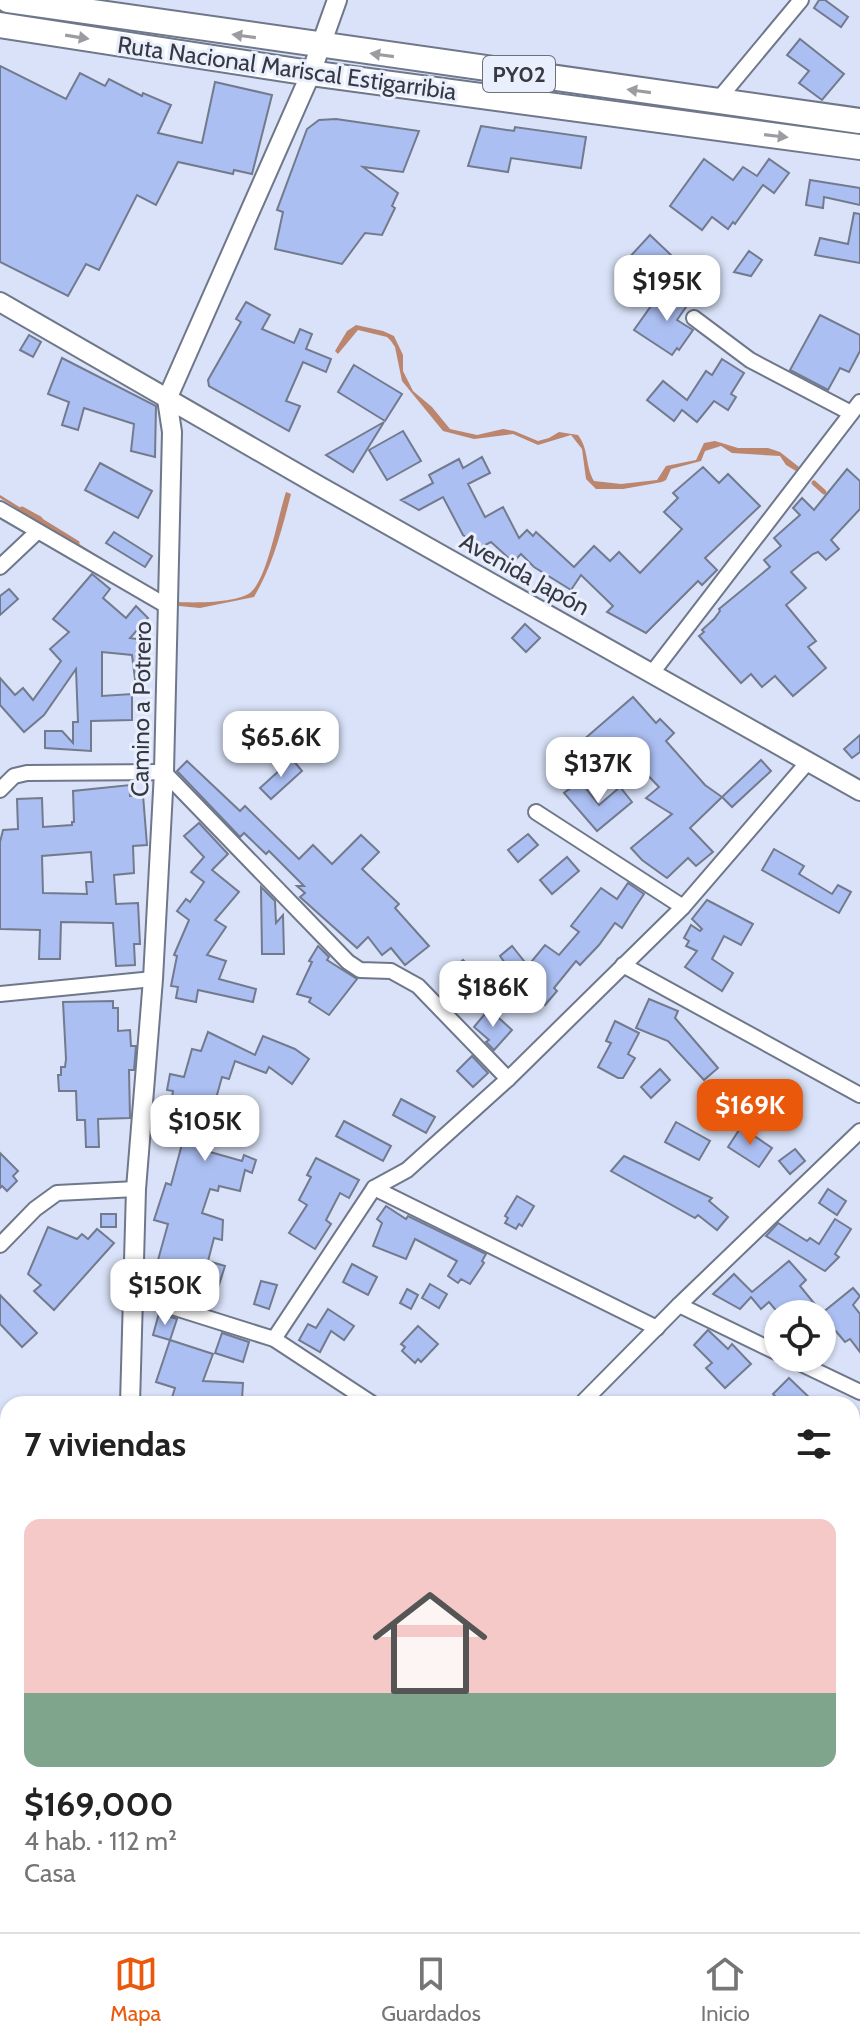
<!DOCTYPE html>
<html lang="es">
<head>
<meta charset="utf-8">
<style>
  :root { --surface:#fff; --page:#f6f6f6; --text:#222; --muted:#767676; --line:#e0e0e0; --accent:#ea580c }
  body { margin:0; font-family:Cabin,sans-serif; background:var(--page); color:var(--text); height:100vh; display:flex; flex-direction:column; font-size:30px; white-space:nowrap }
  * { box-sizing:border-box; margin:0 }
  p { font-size:26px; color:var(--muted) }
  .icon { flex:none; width:44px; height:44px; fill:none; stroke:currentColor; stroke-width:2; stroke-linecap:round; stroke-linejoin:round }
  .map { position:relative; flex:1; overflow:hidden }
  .panel { position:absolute; left:0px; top:1396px; width:860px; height:536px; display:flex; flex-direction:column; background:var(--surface); border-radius:24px 24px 0 0; box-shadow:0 2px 6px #0004 }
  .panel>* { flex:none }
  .buttons { position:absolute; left:764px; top:1300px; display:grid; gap:16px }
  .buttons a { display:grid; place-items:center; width:72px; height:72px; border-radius:50%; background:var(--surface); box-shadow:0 2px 6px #0004; font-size:40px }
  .price { position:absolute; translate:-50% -68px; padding:0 18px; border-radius:16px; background:#fff; color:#222; font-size:26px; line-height:52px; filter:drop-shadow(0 2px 4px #0008) }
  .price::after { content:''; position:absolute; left:50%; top:48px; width:24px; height:18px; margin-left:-12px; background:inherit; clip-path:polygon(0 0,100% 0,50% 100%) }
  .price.active { background:var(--accent); color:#fff }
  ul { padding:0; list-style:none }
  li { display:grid; align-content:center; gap:16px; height:424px; padding:0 24px }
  li span { display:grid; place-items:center; height:248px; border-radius:16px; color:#555 }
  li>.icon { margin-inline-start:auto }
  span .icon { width:144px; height:144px; fill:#fffc; stroke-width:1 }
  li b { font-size:34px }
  h2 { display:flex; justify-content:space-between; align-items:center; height:96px; padding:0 24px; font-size:34px }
  .tab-bar { display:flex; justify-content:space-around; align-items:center; height:112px; border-top:2px solid var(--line); background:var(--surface); font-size:22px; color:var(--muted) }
  .tab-bar a { display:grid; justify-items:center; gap:4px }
  .tab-bar .active { color:var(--accent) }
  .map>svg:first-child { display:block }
  .water { fill:#bc856e }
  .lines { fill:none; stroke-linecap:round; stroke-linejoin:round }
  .stream { stroke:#bc856e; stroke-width:5 }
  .building { fill:#acbff2; stroke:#727a8e; stroke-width:2; fill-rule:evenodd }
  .street-casing { stroke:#6f778a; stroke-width:18 }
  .secondary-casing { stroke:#6f778a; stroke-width:22 }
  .highway-casing { stroke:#6f778a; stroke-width:28 }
  .street { stroke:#fff; stroke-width:14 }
  .secondary { stroke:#fff; stroke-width:18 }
  .highway { stroke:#fff; stroke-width:24 }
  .oneway { fill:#9a9ca0 }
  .labels { text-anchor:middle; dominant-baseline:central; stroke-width:6; stroke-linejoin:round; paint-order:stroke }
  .shield { fill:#eaeffd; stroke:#6c707a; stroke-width:2 }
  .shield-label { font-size:22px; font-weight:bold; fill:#363942 }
  .street-label { font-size:24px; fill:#363942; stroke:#eaeffd }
</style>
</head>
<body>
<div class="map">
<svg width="860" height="1932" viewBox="0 0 860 1932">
  <rect width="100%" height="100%" fill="#d9e2f8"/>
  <g class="water">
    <path d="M 356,325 L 383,331 L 394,336 L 403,355 L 403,371 L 413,391 L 432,407 L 450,429 L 477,435 L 503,429 L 514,431 L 538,441 L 549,438 L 559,432 L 578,435 C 589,449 585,466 594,481 L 621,484 L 657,480 L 666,466 L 696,460 L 704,443 L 715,441 L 738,448 L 768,448 L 780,452 L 799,467 L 796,471 L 786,465 L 780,456 L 732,453 L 721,446 L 705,451 L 701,461 L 671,469 L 666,480 L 662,482 L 623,489 L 596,489 L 586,479 L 582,449 L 571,435 L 538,445 L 513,434 L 474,439 L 443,431 L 402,381 L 395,347 L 391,341 L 387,337 L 358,330 L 338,354 L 335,351 L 347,331 Z"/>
    <path d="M 286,492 L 291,494 C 282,529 273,565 254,597 L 200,608 L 179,606 L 179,602 C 194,603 241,603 252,591 C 268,575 278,516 286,492 Z"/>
    <polygon points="0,495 134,578 132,581 0,498"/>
  </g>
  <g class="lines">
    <g class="stream">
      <polyline points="814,483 824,492"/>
      <polyline points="22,509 40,519"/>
      <polyline points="38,519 77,543"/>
    </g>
  </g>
  <g class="building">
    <polygon points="819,0 825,0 848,17 841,27 814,8"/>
    <polygon points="800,39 844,74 822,100 799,83 809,71 787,55"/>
    <polygon points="0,66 66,99 80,73 105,86 109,79 142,96 143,93 171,105 158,133 202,143 215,82 272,95 252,174 234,170 233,174 178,162 156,205 137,195 99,270 86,264 68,296 0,262"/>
    <polygon points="336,119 419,131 403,172 363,167 398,193 392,206 395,208 382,235 365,233 342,264 275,249 283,212 277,210 307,129 319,120"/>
    <polygon points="481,126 514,131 515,127 586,137 581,168 511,158 508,172 468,166"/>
    <polygon points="704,159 733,180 743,167 757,176 769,159 789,173 774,193 763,185 735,224 733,222 728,229 712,217 702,230 670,206"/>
    <polygon points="810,180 860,188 860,205 824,197 823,208 806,205"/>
    <polygon points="854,213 860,214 860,263 815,255 820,238 848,244"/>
    <polygon points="650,235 671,255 648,280 626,261"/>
    <polygon points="749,251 762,260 751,276 734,272"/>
    <polygon points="685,287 695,294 677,320 693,330 679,350 677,348 672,355 634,330 656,299 669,308"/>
    <polygon points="246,302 270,315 262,329 294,343 300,329 312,334 306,349 331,359 326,372 303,362 286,401 300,406 289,431 209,386 208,380 241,322 236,319"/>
    <polygon points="820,315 860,335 860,351 849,372 840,368 828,390 790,370"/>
    <polygon points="29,335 41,342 33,357 20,350"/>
    <polygon points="62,358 156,406 155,457 131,451 134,424 84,408 78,430 62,425 69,402 48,394"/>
    <polygon points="722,359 744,373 731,394 736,397 728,410 714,401 697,422 682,410 674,421 647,400 663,381 687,400 706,371 712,375"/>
    <polygon points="354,365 402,394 385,421 338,392"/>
    <polygon points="384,422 353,472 326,455"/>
    <polygon points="403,431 421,461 387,480 369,450"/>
    <polygon points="482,457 490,473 468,484 485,517 503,507 519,538 527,530 533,536 536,532 574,567 594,546 610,561 619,552 640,573 682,529 664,512 678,498 673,493 703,467 719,483 728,474 760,506 705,558 717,570 702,585 698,581 646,633 607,612 613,606 581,575 571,590 534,567 521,554 513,562 491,542 481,547 463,535 443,497 419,510 401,500 433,483 429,475 459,459 463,468"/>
    <polygon points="100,463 152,491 138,518 85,490"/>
    <polygon points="847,469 860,481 860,509 831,540 839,549 826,560 818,552 813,554 791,572 806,588 786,605 816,641 808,647 826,668 793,696 775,676 762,687 751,674 741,683 699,636 704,632 702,630 714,619 720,611 719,609 770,567 764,560 781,546 774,538 800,515 793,508 802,498 814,510"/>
    <polygon points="114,532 152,556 145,567 106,543"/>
    <polygon points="92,574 110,589 103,598 126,618 136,606 148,618 130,638 150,641 149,679 135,679 132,655 102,652 102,696 132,694 132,720 91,721 91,751 45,748 45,731 62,731 73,743 73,722 78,722 76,669 44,715 24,732 0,705 0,678 15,695 23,688 33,700 61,661 50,649 69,632 53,619"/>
    <polygon points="9,589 18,599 0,615 0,596"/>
    <polygon points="525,624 540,638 526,652 512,638"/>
    <polygon points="633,697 656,723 660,719 674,733 666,741 705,785 722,797 690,828 713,852 696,866 688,858 667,878 642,860 631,848 672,814 646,798 659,787 637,764 630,776 601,761 582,741"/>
    <polygon points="860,735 860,752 852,758 844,749"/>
    <polygon points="292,759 302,771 271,799 260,788"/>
    <polygon points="761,760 771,771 732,807 722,797"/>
    <polygon points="187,761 240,811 245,806 299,859 313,845 332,864 361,835 379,852 362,869 399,904 395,908 429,946 405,965 391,948 382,955 368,937 357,948 300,897 305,893 297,886 304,886 269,851 266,854 244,833 240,837 177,771"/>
    <polygon points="580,781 599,805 620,787 632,802 597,831 564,793"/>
    <path d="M 130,785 L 130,796 L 143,795 L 147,845 L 133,846 L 134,873 L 114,875 L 116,904 L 138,903 L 140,944 L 134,944 L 135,965 L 116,966 L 113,923 L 61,922 L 60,959 L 39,959 L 40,930 L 0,929 L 0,842 L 3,830 L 18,829 L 17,799 L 42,798 L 43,827 L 72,825 L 72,822 L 74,822 L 73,791 ZM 91,852 L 93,882 L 86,882 L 87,894 L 43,893 L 42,856 Z"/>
    <polygon points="199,823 228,854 212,870 239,892 215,920 226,927 207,955 226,961 219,979 256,989 253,1002 198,990 196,1002 176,998 178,987 171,986 177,956 174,955 189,920 177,911 186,899 190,902 204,882 191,872 204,857 184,836"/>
    <polygon points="528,834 538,845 518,862 508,850"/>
    <polygon points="774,849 804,866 799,874 832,894 838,885 851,892 839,913 762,870"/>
    <polygon points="567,857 579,871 552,894 540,880"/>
    <polygon points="628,883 644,894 634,909 622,928 615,923 599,945 580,965 576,961 554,988 557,991 545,1005 520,984 500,956 512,946 528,966 545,945 559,955 579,932 571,926 601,888 617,899"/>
    <polygon points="261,887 275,901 276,923 283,915 284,954 262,954"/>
    <polygon points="707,900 753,924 741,945 724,936 712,959 733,973 722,991 685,967 697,951 686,946 689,941 684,938 691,925 700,931 702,929 692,919"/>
    <polygon points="318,946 329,957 327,960 357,979 329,1015 309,1002 311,998 297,994 312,962 309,961"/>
    <polygon points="463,960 480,977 458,998 442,981"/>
    <polygon points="649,999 678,1011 675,1018 718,1068 704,1080 668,1041 636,1028"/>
    <polygon points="113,1001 113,1008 118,1008 118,1031 130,1030 131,1046 136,1046 134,1070 129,1070 130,1118 98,1119 99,1147 86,1147 85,1120 77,1120 76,1091 59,1091 58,1075 61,1075 61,1067 65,1067 66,1059 63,1002"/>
    <polygon points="489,1009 512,1030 494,1050 486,1042 489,1040 474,1027"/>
    <polygon points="615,1021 639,1033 628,1054 635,1058 623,1078 618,1078 598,1067 611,1043 606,1041"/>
    <polygon points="208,1032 255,1055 263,1036 295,1049 309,1059 292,1084 269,1067 266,1073 235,1061 229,1079 222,1077 215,1102 200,1098 193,1133 206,1136 203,1150 242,1161 244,1155 256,1160 252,1173 245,1170 240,1191 219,1186 218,1191 210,1189 202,1213 223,1220 222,1240 214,1238 208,1261 225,1266 217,1291 204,1286 198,1305 158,1292 168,1263 158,1260 168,1224 154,1220 166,1183 171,1185 182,1144 166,1138 173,1091 167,1090 170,1074 184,1077 192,1049 201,1051"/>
    <polygon points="472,1056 488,1073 473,1087 457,1071"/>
    <polygon points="660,1069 670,1080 651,1098 641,1087"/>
    <polygon points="749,1097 761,1109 746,1125 733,1113"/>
    <polygon points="401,1099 435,1117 426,1133 393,1115"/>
    <polygon points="344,1121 391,1146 383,1161 336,1136"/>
    <polygon points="676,1122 710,1141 699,1160 665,1142"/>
    <polygon points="741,1127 772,1148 759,1167 728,1147"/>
    <polygon points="795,1149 805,1161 790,1174 779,1161"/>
    <polygon points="0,1153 18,1171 13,1176 17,1181 7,1191 2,1186 0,1188"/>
    <polygon points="624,1156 712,1198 709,1201 728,1217 717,1230 698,1215 695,1218 611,1171"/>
    <polygon points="316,1158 359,1180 349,1198 340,1193 326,1220 331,1224 315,1249 289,1233 307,1205 299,1200 311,1177 307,1175"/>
    <polygon points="828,1189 846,1201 837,1215 819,1203"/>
    <polygon points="517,1196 534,1206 522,1226 519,1224 516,1229 505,1223 508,1218 505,1216"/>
    <polygon points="386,1206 406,1219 408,1216 486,1254 482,1261 484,1263 470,1284 461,1279 458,1283 448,1276 457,1261 415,1239 406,1259 373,1246 382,1223 377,1219"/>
    <rect x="101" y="1214" width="15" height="13"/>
    <polygon points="835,1219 851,1229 835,1254 839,1257 825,1271 766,1236 778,1223 807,1241 810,1238 819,1244"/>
    <polygon points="48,1227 77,1239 82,1234 88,1239 97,1229 114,1243 54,1310 34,1291 41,1285 28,1274"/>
    <polygon points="789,1261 806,1280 800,1286 822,1313 853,1288 860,1296 853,1305 860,1314 860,1352 850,1339 845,1342 834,1329 822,1339 822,1314 779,1314 769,1302 761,1309 751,1297 740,1309 713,1294 734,1274 752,1292"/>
    <polygon points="352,1264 377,1277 368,1295 343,1282"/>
    <polygon points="261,1281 277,1285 269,1309 254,1304"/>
    <polygon points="430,1284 447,1294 439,1308 422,1298"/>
    <polygon points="407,1289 418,1295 411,1309 400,1303"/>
    <polygon points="0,1295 37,1333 22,1347 0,1324"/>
    <polygon points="328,1309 354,1326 344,1340 331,1331 320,1352 299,1340 308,1324 316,1328"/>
    <polygon points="159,1313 177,1319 170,1340 153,1335"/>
    <polygon points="418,1326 438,1344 421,1362 418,1359 415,1363 402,1351 405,1347 401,1344"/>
    <polygon points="708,1330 728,1349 732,1344 751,1364 725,1388 706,1368 712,1363 694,1345"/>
    <polygon points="222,1333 249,1342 243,1362 215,1353"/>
    <polygon points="170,1340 213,1354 203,1381 243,1383 242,1399 199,1398 197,1404 170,1404 175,1388 156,1382"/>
    <polygon points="789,1378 816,1404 782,1404 773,1394"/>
  </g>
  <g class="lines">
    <g class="street-casing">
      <g id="street">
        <polyline points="717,101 801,0"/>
        <polyline points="694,318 750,360 851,413"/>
        <polyline points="0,509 167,606"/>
        <polyline points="0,567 37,532"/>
        <polyline points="652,673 860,402"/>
        <polyline points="0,790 14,776 27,773 164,772 348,962 360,970 391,971 418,986 508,1079"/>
        <polyline points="536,812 683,907"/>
        <polyline points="623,965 860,1095"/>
        <polyline points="0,994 153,979"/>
        <polyline points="374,1188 657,1328"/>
        <polyline points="0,1245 35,1209 57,1193 136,1189"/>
        <polyline points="134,1295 274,1339 373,1404"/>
        <polyline points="679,1305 778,1353"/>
        <polyline points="274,1339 374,1188 407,1170 508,1079 683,907 807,763"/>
        <polyline points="789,1358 860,1392"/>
        <polyline points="581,1404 679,1305 860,1131"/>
        <polyline points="852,1471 860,1465"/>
        <polyline points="0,1569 8,1575"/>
        <polyline points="852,1807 860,1801"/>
        <polyline points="0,1812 8,1802"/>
        <polyline points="582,1932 601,1924"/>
      </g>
    </g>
    <g class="secondary-casing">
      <g id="secondary">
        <polyline points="0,302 321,487 860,791"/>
        <polyline points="130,1404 136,1189 153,979 164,772 172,432 167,399 311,73 337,0"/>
        <polyline points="134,1924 136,1932"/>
      </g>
    </g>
    <g class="highway-casing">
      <g id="highway">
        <polyline points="8,0 860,121"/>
        <polyline points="0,25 310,73 860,147"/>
      </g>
    </g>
    <use href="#street" class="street"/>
    <use href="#secondary" class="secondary"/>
    <use href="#highway" class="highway"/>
  </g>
  <defs><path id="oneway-solid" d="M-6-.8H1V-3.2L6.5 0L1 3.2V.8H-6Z" transform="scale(2)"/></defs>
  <g class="oneway">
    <use href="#oneway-solid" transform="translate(244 36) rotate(-172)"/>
    <use href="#oneway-solid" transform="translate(77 37) rotate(9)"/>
    <use href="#oneway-solid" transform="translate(382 55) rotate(-172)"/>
    <use href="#oneway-solid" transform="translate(639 91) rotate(-172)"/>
    <use href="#oneway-solid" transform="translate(776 136) rotate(7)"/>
  </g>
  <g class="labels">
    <rect class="shield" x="483" y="56" width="72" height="36" rx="6"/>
    <g class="shield-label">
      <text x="519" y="74">PY02</text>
    </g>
    <g class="street-label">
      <text transform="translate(287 68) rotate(8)">Ruta Nacional Mariscal Estigarribia</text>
      <text transform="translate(525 574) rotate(29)">Avenida Japón</text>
      <text transform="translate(141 709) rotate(-89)">Camino a Potrero</text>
    </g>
  </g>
</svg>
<div class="buttons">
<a><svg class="icon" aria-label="locate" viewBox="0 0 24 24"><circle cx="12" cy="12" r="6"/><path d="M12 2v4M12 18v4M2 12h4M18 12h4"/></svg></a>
</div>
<b class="price" style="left:667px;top:323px">$195K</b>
<b class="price" style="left:281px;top:779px">$65.6K</b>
<b class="price" style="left:598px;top:805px">$137K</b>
<b class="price" style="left:493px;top:1029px">$186K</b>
<b class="price active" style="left:750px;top:1147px">$169K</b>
<b class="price" style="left:205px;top:1163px">$105K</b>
<b class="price" style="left:165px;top:1327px">$150K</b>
<section class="panel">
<h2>7 viviendas<svg class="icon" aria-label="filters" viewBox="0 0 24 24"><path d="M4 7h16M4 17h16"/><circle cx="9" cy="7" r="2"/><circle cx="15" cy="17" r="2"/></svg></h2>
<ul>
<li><span style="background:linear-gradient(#f6c9c9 70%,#7fa58c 0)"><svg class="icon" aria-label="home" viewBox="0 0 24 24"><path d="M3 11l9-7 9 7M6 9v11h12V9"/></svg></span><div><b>$169,000</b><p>4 hab. · 112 m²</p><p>Casa</p></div></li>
</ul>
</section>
</div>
<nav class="tab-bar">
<a class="active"><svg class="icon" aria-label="map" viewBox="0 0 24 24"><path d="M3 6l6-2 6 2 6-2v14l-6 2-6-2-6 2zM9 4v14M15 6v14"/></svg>Mapa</a>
<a><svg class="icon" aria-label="saved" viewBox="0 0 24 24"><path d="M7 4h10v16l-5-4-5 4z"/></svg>Guardados</a>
<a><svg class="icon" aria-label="home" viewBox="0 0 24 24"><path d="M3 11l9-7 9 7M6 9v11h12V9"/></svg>Inicio</a>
</nav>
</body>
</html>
